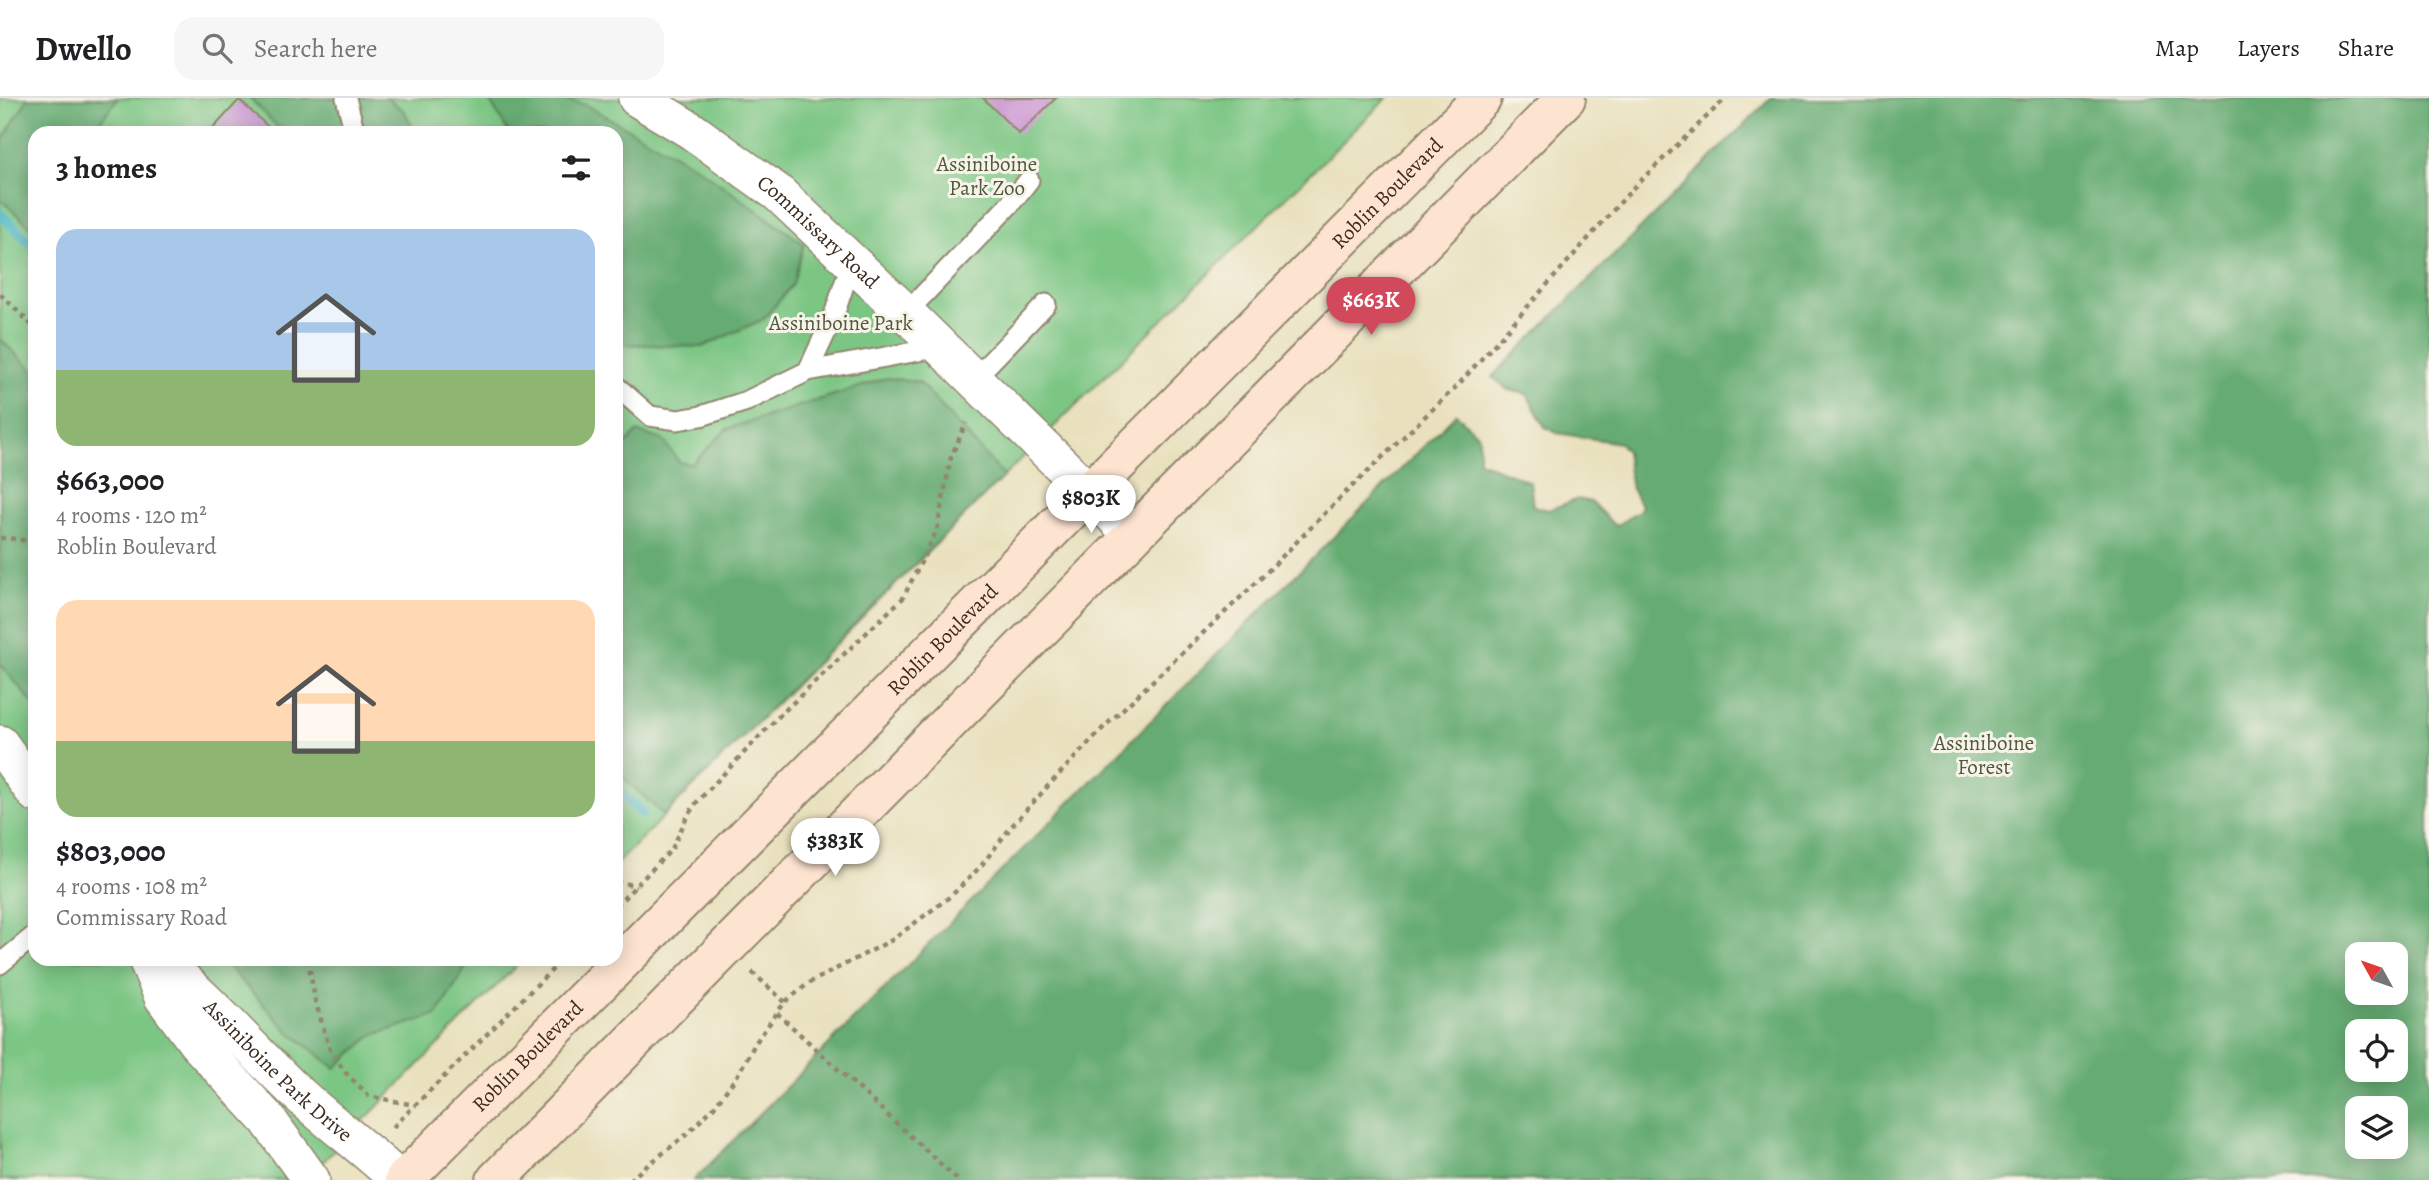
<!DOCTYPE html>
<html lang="en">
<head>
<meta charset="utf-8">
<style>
  :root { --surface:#fff; --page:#f6f6f6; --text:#202124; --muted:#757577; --line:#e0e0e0; --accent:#d1495b }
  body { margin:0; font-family:Alegreya,serif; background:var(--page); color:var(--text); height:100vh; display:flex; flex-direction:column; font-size:26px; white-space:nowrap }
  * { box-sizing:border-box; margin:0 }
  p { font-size:23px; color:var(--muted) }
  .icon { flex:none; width:38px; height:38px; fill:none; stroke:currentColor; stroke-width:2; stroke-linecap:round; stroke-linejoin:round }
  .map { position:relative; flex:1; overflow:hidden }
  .drawer { position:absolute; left:28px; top:28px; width:595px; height:840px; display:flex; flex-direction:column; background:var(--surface); border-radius:21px; box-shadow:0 4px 18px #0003 }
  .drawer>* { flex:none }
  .needle { width:46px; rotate:310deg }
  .fabs { position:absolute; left:2345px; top:844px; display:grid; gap:14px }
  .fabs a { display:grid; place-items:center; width:63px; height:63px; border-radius:14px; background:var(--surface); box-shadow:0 4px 18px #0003; font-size:35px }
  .price { position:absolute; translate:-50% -60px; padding:0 16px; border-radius:24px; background:#fff; color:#222; font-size:23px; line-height:46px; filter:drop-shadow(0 2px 4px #0008) }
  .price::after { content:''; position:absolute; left:50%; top:42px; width:21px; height:16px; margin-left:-10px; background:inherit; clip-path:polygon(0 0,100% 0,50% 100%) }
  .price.current { background:var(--accent); color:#fff }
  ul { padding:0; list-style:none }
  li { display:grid; align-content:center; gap:14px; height:371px; padding:0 28px }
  li span { display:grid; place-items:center; height:217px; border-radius:21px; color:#555 }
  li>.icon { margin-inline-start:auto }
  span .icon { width:126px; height:126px; fill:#fffc; stroke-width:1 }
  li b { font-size:30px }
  h2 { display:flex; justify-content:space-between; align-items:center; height:84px; padding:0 28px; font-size:30px }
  header { display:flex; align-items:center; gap:42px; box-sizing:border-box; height:98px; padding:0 35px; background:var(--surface); border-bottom:2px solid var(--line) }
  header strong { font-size:33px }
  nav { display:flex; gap:38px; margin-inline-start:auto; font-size:24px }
  .search { width:490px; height:63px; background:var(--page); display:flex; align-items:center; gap:18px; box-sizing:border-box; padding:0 24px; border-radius:21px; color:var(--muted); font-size:26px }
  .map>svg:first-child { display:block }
  .green { fill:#7cc684; stroke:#5c7851; stroke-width:2 }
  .forest { fill:#65ab72; stroke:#506a48; stroke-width:2; fill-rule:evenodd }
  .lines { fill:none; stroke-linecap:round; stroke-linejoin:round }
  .stream { stroke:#4cb7c8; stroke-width:10 }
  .building { fill:#c891d1 }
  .service-casing { stroke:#92866e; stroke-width:23 }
  .minor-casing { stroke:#92866e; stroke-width:40 }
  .secondary-casing { stroke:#92866e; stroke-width:42 }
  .path { stroke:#92866e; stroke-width:4.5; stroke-dasharray:5 5; stroke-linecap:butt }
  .service { stroke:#fff; stroke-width:19 }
  .minor { stroke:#fff; stroke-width:37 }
  .secondary { stroke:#fde4d1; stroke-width:38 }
  .labels { text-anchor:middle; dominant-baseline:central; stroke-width:6; stroke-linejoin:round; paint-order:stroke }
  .park-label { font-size:21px; fill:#4e593d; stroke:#f7f3e8 }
  .street-label { font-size:21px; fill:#3b2a1e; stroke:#f7f3e8 }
</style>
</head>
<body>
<header>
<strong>Dwello</strong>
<div class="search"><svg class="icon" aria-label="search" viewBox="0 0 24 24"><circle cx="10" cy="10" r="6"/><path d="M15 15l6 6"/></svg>Search here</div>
<nav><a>Map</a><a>Layers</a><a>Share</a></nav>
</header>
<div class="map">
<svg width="2429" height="1082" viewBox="0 0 2429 1082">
  <rect width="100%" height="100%" fill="#f7f3e8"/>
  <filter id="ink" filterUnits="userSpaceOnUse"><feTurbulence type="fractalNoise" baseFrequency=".0143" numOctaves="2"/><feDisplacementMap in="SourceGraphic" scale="14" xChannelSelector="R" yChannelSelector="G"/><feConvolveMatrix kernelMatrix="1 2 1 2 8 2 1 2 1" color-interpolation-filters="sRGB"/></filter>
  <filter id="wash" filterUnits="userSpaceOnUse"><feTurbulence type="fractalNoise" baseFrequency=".00686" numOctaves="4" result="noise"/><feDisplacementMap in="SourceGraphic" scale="28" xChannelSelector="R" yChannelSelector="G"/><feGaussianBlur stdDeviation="1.57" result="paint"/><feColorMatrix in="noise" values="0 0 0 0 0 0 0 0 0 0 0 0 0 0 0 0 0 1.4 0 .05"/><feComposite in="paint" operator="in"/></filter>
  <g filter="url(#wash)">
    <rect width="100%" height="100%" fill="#e9e1be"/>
    <polygon class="green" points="0,0 1387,0 1004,378 616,766 616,35 35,35 35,861 523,861 305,1082 0,1082"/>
    <g class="forest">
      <polygon points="28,0 118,0 91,35 35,35 35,133 0,101 0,59 3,41"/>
      <polygon points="250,0 387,0 404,13 416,35 283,35"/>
      <polygon points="488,0 557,0 586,7 698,70 804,146 793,186 764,221 702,249 624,246 616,236 616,35 509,35"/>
      <path d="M 1771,0 L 2429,0 L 2429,1082 L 694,1082 L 1456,316 L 1479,338 L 1479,363 L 1530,384 L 1533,408 L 1548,412 L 1578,401 L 1591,404 L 1615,428 L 1638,414 L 1642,409 L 1631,389 L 1626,353 L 1620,345 L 1557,335 L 1545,329 L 1527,296 L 1508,292 L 1492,279 ZM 2357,856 L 2396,856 L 2396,894 L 2357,894 ZM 2357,933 L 2396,933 L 2396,971 L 2357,971 ZM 2357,1010 L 2396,1010 L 2396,1048 L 2357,1048 Z"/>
      <polygon points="0,241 35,274 35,608 0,566"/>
      <polygon points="887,280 919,284 1004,378 664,717 616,673 616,357 637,334 663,342 679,364 692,366 727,331"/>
      <polygon points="221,861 471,861 437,917 373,937 335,970 288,933"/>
    </g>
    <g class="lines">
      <g class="stream">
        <polyline points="0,116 35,149"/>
        <polyline points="616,690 643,716"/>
      </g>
    </g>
    <g id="blocks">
      <g class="building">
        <polygon points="983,0 1056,0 1019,36"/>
        <polygon points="239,2 275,35 209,35"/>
      </g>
    </g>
  </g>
  <g filter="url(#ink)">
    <use href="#blocks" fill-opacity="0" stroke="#92866e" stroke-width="2"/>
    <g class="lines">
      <g class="service-casing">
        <g id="service">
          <polyline points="346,0 355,35"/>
          <polyline points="906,215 1010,106 1029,82"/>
          <polyline points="808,273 834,217 852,163"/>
          <polyline points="974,281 1046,206"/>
          <polyline points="616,288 650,318 678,322 701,318 747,303 808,273 941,249"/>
          <polyline points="0,866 35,837"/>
        </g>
      </g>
      <g class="minor-casing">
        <g id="minor">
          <path id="s1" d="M 637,0 L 692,33 L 778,95 L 906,215 L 1133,437"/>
          <polyline points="0,646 35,695"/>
          <polyline points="147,861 163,899 197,945 268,1022 311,1082"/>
          <path id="s2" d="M 158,861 C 207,900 248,948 293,991 C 327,1023 365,1050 399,1082"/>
        </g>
      </g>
      <g class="secondary-casing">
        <g id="secondary">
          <path id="s3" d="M 404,1082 L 1482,0"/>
          <polyline points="496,1082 1566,0"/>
        </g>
      </g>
      <g class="path">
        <polyline points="0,196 35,230"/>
        <polyline points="0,440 19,441 35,446"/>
        <polyline points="616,782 636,789"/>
        <polyline points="616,808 672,751 688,717 697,704 777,620 903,500 937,432 951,359 966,325"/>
        <polyline points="308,861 315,902 330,952 345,974 369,998 414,1007"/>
        <polyline points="752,874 785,904"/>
        <polyline points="777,915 958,1082"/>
        <polyline points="393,1029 563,861"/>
        <polyline points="629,1082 686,1037 714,1009 737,978 756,944 785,904 809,885 892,842 952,797 981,768 1011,729 1047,689 1102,631 1262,479 1346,394 1459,286 1634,89 1726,0"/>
      </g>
      <use href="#service" class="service"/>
      <use href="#minor" class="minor"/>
      <use href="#secondary" class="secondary"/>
    </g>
  </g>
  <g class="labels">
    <g class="park-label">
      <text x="987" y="66">Assiniboine<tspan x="987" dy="24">Park Zoo</tspan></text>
      <text x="841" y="225">Assiniboine Park</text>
      <text x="1984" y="645">Assiniboine<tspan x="1984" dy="24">Forest</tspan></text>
    </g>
    <g class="street-label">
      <text stroke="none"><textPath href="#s3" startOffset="1393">Roblin Boulevard</textPath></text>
      <text stroke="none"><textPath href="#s1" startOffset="226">Commissary Road</textPath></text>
      <text stroke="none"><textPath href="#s3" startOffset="763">Roblin Boulevard</textPath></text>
      <text stroke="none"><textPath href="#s3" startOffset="175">Roblin Boulevard</textPath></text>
      <text stroke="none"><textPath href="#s2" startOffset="164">Assiniboine Park Drive</textPath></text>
    </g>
  </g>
</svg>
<div class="fabs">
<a><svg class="needle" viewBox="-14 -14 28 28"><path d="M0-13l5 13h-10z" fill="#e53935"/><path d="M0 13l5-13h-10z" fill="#757577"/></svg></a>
<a><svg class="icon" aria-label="locate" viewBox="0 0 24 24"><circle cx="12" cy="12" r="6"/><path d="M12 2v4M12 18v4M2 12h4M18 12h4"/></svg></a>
<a><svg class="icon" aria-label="layers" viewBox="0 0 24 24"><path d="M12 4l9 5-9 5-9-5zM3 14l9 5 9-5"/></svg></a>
</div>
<b class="price current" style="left:1371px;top:239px">$663K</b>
<b class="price" style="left:1091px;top:437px">$803K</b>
<b class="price" style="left:835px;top:780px">$383K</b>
<section class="drawer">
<h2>3 homes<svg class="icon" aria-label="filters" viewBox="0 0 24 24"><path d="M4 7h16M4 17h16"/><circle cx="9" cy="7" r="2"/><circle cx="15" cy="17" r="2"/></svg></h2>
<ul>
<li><span style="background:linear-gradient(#a9c7e8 65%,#8fb573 0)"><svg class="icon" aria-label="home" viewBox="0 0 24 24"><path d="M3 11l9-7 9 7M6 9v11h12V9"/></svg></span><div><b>$663,000</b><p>4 rooms · 120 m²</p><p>Roblin Boulevard</p></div></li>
<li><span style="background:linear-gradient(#ffd9b3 65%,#8fb573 0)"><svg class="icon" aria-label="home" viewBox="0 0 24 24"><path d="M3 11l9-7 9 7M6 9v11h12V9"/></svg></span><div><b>$803,000</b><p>4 rooms · 108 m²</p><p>Commissary Road</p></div></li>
</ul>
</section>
</div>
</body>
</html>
